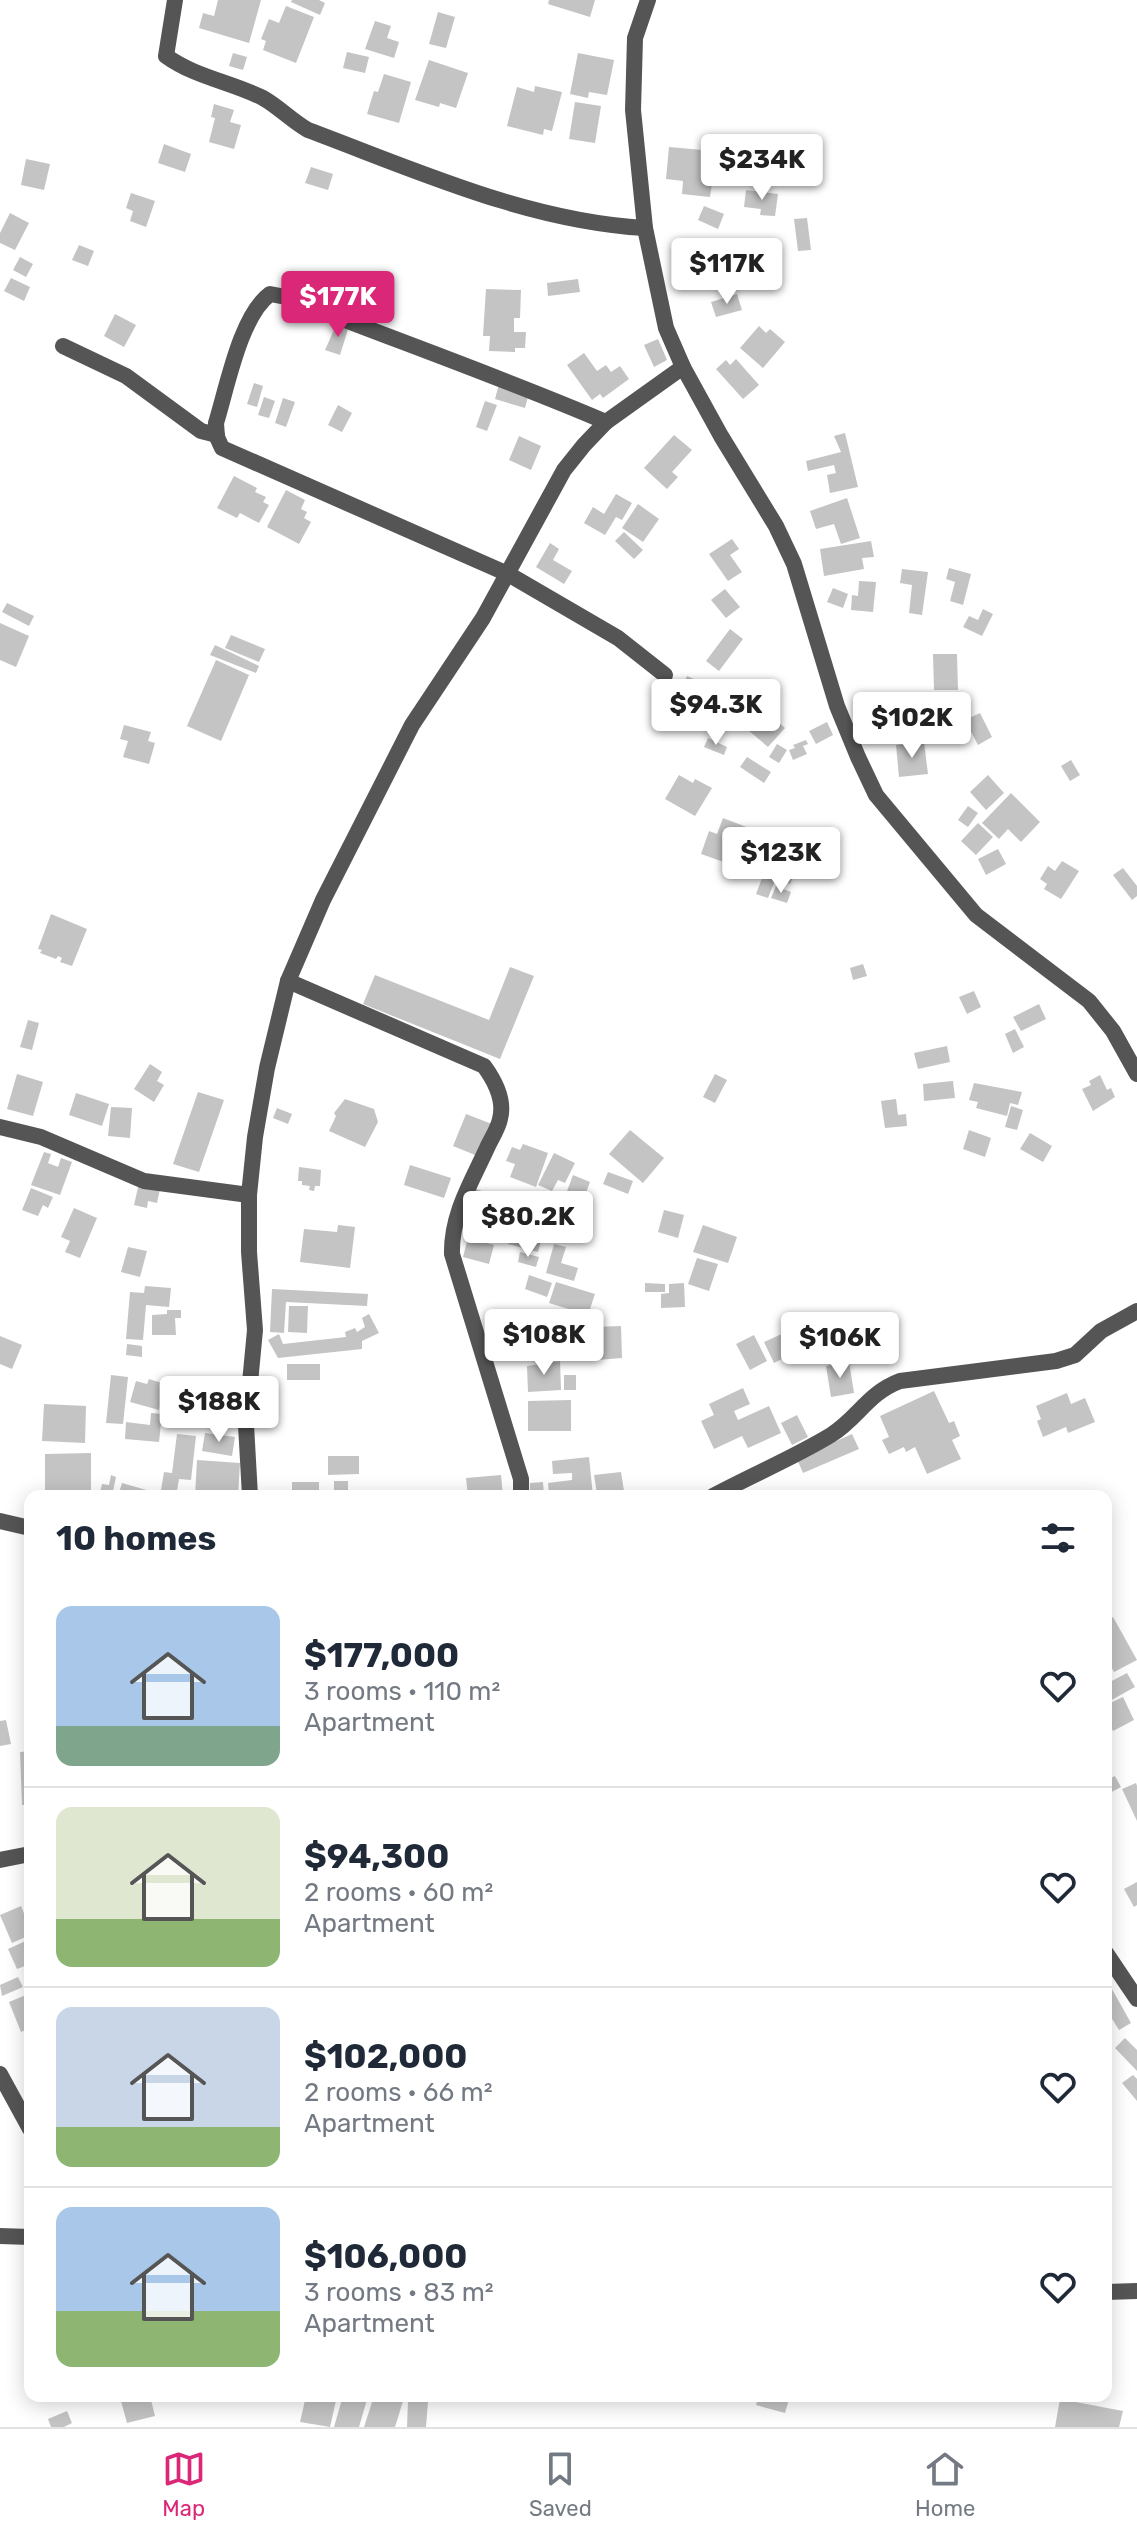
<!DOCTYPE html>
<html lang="en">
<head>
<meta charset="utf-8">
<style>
  :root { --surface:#fff; --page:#f6f6f7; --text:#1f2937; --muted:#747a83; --line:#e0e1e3; --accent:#db2777 }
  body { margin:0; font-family:Rubik,sans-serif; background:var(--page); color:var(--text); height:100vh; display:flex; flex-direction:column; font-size:30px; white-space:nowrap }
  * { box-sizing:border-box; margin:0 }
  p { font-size:26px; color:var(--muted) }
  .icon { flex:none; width:44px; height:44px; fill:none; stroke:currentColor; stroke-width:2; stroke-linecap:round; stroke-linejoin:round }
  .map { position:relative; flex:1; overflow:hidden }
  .drawer { position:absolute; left:24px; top:1490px; width:1088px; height:912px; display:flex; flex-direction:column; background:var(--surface); border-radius:16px; box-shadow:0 4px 20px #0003 }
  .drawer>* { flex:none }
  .price { position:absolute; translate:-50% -68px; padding:0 18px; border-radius:8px; background:#fff; color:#222; font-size:26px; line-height:52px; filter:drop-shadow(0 2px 4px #0008) }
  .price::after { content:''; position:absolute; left:50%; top:48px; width:24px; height:18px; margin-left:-12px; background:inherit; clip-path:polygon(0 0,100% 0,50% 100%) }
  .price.on { background:var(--accent); color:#fff }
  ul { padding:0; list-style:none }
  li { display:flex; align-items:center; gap:24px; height:200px; padding:0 32px }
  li+li { border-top:2px solid var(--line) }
  li span { display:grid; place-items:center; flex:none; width:224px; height:160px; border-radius:16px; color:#555 }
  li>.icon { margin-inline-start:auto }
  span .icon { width:96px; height:96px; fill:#fffc; stroke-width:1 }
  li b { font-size:34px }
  h2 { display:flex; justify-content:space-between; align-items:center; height:96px; padding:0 32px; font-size:34px }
  .dock { display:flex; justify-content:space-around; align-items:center; height:112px; border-top:2px solid var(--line); background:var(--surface); font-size:22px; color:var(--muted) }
  .dock a { display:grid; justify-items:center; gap:4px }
  .dock .on { color:var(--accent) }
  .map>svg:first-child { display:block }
  .building { fill:#c4c4c4 }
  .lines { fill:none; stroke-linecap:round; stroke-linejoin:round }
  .minor { stroke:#555; stroke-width:16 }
  .tertiary { stroke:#555; stroke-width:16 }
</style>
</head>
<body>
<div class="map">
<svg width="1137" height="2427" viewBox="0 0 1137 2427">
  <rect width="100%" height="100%" fill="#fff"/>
  <g class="building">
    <polygon points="218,0 261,0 249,43 199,28 203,13 214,16"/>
    <polygon points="292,0 319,0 325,3 320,15 291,2"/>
    <polygon points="549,0 595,0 590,17 548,4"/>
    <polygon points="286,6 314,17 296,63 263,50 266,41 261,39 269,19 279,23"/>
    <polygon points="438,12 455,17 446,48 429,44"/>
    <polygon points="375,21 391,26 387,38 399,42 394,58 365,49"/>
    <polygon points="347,52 369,57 365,73 343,68"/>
    <polygon points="233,53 247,57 243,70 229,66"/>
    <polygon points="578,53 614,60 607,95 589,92 588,98 570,94"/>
    <polygon points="429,60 468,73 456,108 440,103 439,107 415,100"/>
    <polygon points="384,74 411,82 399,123 367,114 374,91 378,92"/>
    <polygon points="535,86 562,92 552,131 544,129 543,135 507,126 517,87 534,92"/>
    <polygon points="575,102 601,106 595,143 569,139"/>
    <polygon points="214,104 234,110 230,122 241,125 234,149 209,142 215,118 211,117"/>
    <polygon points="164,144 191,154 185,172 158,163"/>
    <polygon points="669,147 725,152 722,177 713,177 710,197 682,194 683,181 666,179"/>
    <polygon points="26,159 50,164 44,190 21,185"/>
    <polygon points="311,167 333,174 328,190 305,183"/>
    <polygon points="746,190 778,194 775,216 760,215 761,209 744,207"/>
    <polygon points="131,193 155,201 146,227 130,221 133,211 126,208"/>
    <polygon points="704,206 724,214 718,229 698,220"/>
    <polygon points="10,213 29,223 15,250 0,243 0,233"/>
    <polygon points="807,218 811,250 798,251 794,219"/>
    <polygon points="79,245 94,251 88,266 72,260"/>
    <polygon points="20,257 33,264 26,277 13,270"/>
    <polygon points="11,278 30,287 24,301 4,291"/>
    <polygon points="578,279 580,292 548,296 547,283"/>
    <polygon points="486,289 521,290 520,318 514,318 514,332 526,332 525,348 515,348 515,352 489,351 490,336 483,336"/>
    <polygon points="737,294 742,310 716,317 711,302"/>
    <polygon points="115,314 136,325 124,347 104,336"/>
    <polygon points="337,323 349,326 340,355 325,350"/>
    <polygon points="759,326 766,333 770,329 785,342 763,368 740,348"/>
    <polygon points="658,339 667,360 654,367 644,345"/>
    <polygon points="584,353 597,371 606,365 611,372 620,366 629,379 603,398 600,394 592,400 567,365"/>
    <polygon points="736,359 759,385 743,399 716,369 726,360 730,365"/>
    <polygon points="254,383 263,386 257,407 247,404"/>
    <polygon points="499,384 529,393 525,408 495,399"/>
    <polygon points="264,397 275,401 269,418 258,415"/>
    <polygon points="283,398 295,402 286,427 275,423"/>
    <polygon points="485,401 497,405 487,431 476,427"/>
    <polygon points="338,405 352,413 342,432 328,425"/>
    <polygon points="845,433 858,487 830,493 827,475 836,473 834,465 808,471 806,461 841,452 834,436"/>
    <polygon points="674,435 692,450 672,472 678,477 667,489 644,468"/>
    <polygon points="519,436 541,446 531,470 509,460"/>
    <polygon points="234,476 257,488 255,492 266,497 263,502 269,505 259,523 240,513 237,518 217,508"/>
    <polygon points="286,490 305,500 301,509 307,512 304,518 311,522 299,544 267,527"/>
    <polygon points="616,494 632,503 622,520 616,517 605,535 584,523 593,507 604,514"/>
    <polygon points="847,498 860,538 841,544 834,524 816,529 810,511"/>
    <polygon points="638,504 659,519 643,542 622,528"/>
    <polygon points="624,532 643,550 634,559 615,541"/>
    <polygon points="732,539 739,549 730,555 742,572 728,581 709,554"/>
    <polygon points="871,541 874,557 862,558 864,569 824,576 820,549"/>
    <polygon points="550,543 559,549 553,560 572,571 564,584 536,567"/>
    <polygon points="949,568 971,574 963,605 950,601 955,582 946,579"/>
    <polygon points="902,569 928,572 922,615 909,613 912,585 900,583"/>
    <polygon points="859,581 876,582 873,612 851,610 852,595 858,596"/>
    <polygon points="833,588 848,594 843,608 827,602"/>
    <polygon points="725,589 740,607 726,618 711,600"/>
    <polygon points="7,603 34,616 29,626 2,612"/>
    <polygon points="983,609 993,614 982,636 963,627 969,616 978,620"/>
    <polygon points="0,623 29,636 16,667 0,660"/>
    <polygon points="730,629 743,639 719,671 706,661"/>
    <polygon points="231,635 265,649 259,662 225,648"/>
    <polygon points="215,645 259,666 256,673 210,655"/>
    <polygon points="933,654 957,654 958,690 934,690"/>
    <polygon points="216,660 249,675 221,741 187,726"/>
    <polygon points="687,676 705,684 694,708 685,703 692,687 684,683"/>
    <polygon points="980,713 992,737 978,745 965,720"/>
    <polygon points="762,714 773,723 776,720 785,728 768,747 748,730"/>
    <polygon points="827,722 833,735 816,744 809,731"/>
    <polygon points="124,725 151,732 148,741 155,743 149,764 123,757 128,741 120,739"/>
    <polygon points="708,738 727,747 724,755 704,747"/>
    <polygon points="806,740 808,744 803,746 807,754 793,760 789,750 795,748 793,745"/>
    <polygon points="924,742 928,774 899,777 896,745"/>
    <polygon points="777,744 787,750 779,763 769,757"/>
    <polygon points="747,757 771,772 764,783 740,767"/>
    <polygon points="1071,760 1080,775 1070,781 1061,766"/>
    <polygon points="679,775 693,783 695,779 712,788 695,816 665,799"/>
    <polygon points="988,775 1004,793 986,810 970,792"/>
    <polygon points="1011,793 1040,822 1021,842 1008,829 999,839 982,823"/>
    <polygon points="968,806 978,813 968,827 958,820"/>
    <polygon points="723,818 749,828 735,866 701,854 709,831 717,834"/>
    <polygon points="978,823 993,837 976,855 961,841"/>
    <polygon points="801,834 820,843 818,847 821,848 823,843 839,849 826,878 789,861"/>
    <polygon points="998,849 1006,864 986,875 978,859"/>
    <polygon points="1062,861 1079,871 1061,899 1044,889 1047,884 1040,879 1048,866 1055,871"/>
    <polygon points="767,865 794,874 790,884 776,878 768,898 756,894"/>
    <polygon points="1123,868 1137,886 1137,896 1132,900 1113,875"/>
    <polygon points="776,886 791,892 787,903 771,898"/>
    <polygon points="51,914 87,929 72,966 60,962 62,958 58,956 56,959 40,953 42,950 38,949"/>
    <polygon points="863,964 867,976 853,980 850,968"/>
    <polygon points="510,967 534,976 500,1059 363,1004 375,975 489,1020"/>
    <polygon points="974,991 981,1007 967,1014 959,997"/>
    <polygon points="1039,1004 1046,1019 1021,1031 1013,1017"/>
    <polygon points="28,1020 39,1023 32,1050 20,1047"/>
    <polygon points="1015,1029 1024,1047 1013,1053 1005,1034"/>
    <polygon points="947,1046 950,1062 918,1069 914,1053"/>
    <polygon points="150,1064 162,1072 157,1081 164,1085 154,1102 134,1089"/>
    <polygon points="17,1074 43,1082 33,1116 7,1109"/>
    <polygon points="715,1074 727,1080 715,1103 703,1097"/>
    <polygon points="1100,1075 1107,1090 1111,1088 1115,1097 1093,1111 1082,1089 1091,1085 1089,1081"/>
    <polygon points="953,1081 955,1098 924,1101 923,1084"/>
    <polygon points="974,1083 1022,1092 1018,1105 1010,1103 1007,1116 976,1108 978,1102 969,1100"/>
    <polygon points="198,1092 224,1100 199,1172 173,1164"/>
    <polygon points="76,1093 109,1104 102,1126 69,1115"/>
    <polygon points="345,1099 374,1109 378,1122 365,1147 329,1131 336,1116 334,1113"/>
    <polygon points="896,1099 898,1115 906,1114 907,1126 885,1128 881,1101"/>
    <polygon points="1011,1106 1023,1110 1017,1130 1005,1127"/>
    <polygon points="111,1107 132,1108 130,1138 108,1136"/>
    <polygon points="277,1108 292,1114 288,1124 273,1118"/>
    <polygon points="466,1114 492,1124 480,1157 453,1146"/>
    <polygon points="630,1130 664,1158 643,1183 609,1154"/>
    <polygon points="969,1130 991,1138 985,1157 963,1149"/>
    <polygon points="1030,1133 1052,1146 1043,1162 1020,1149"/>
    <polygon points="523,1144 548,1153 536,1187 510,1177 515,1164 506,1161 512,1147 520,1150"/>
    <polygon points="44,1152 51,1154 48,1163 58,1167 61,1158 72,1162 60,1195 31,1185"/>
    <polygon points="554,1153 575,1163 565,1183 558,1180 552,1191 538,1185"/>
    <polygon points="410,1165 451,1178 444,1198 404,1185"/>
    <polygon points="299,1167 321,1170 320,1186 315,1186 314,1191 309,1190 310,1186 302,1185 302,1181 298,1181"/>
    <polygon points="608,1172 633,1181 628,1194 603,1184"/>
    <polygon points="573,1175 590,1182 583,1201 566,1194"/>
    <polygon points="139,1183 160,1189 157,1203 148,1201 147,1208 134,1205"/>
    <polygon points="31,1188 53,1197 48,1208 43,1205 38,1216 22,1210"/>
    <polygon points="473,1188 497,1196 491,1214 466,1206"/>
    <polygon points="74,1208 97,1218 80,1258 65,1252 70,1241 61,1237"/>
    <polygon points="664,1210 684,1215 678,1238 658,1232"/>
    <polygon points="516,1217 545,1226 538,1252 508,1244"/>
    <polygon points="338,1225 355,1227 350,1268 300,1262 304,1229 337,1232"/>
    <polygon points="703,1225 737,1237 728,1263 693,1252"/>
    <polygon points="468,1238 494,1245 489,1264 463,1257"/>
    <polygon points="554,1244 566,1247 561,1263 578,1268 574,1281 546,1273"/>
    <polygon points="128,1247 147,1251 140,1277 121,1272"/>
    <polygon points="520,1252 539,1257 536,1267 518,1262"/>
    <polygon points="697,1258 718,1264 709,1291 688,1284"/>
    <polygon points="529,1275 552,1283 547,1297 525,1289"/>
    <polygon points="556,1282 595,1294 588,1315 549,1303"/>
    <polygon points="645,1283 665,1284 665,1292 645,1292"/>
    <polygon points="684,1283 685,1307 661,1308 661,1294 669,1293 669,1284"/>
    <polygon points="145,1286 171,1288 169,1307 146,1305 143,1340 126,1339 130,1292 144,1293"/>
    <polygon points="272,1289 368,1294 367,1306 286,1302 284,1333 270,1332"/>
    <polygon points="289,1306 308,1306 307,1333 288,1332"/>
    <polygon points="167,1310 181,1310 181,1318 175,1318 176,1335 152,1335 152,1315 167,1314"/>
    <polygon points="369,1314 379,1333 362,1341 362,1349 278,1358 268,1340 279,1334 283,1344 346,1337 345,1332 355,1328 357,1332 365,1327 362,1318"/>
    <polygon points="805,1324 810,1336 794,1344 787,1332"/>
    <polygon points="621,1326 622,1358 597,1360 595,1327"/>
    <polygon points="784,1333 790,1346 785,1349 788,1356 774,1363 764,1342"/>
    <polygon points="754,1335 767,1361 750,1370 736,1344"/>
    <polygon points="0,1336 22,1345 12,1369 0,1364"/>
    <polygon points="127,1344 142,1346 142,1357 126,1355"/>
    <polygon points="560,1361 561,1390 528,1392 527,1366"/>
    <polygon points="849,1362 854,1393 831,1397 826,1366"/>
    <rect x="287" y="1364" width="33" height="16"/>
    <polygon points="111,1375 128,1377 123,1424 106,1423"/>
    <rect x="564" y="1375" width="12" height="15"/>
    <polygon points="149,1379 165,1384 159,1410 130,1402 136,1381 147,1384"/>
    <polygon points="743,1388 750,1404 734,1411 738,1420 769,1406 781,1433 748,1448 742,1436 714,1449 701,1421 714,1415 709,1404"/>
    <polygon points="934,1391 949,1423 954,1421 960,1436 952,1440 961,1459 927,1474 915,1447 906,1452 904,1447 889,1454 882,1440 889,1437 880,1416"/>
    <polygon points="1067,1393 1071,1404 1085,1398 1095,1422 1068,1433 1066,1427 1043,1437 1037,1421 1041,1419 1036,1406"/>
    <polygon points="571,1400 571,1431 528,1431 528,1401"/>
    <polygon points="44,1404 86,1406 85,1443 42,1441"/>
    <polygon points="151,1413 162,1414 159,1442 125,1439 126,1422 150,1425"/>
    <polygon points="797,1415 808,1437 792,1445 781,1423"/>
    <polygon points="205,1433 235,1437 232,1456 202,1451"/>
    <polygon points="177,1434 196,1436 191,1480 179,1479 177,1491 161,1490 164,1472 172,1473"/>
    <polygon points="852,1434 859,1449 803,1473 797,1459"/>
    <polygon points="91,1453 91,1490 45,1491 45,1454"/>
    <polygon points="328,1456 359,1456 359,1474 328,1475"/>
    <polygon points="589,1457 593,1496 549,1496 548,1483 572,1480 572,1473 553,1474 552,1461"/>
    <polygon points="197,1460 240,1463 238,1496 195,1496"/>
    <polygon points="621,1472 624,1491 597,1494 594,1475"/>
    <polygon points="111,1475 116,1477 112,1496 99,1496 102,1484 109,1485"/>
    <polygon points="501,1475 503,1496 468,1496 466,1478"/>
    <rect x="334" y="1481" width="14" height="15"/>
    <rect x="292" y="1482" width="27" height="14"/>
    <polygon points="543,1482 544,1496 530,1496 530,1483"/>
    <polygon points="122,1483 150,1491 149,1496 118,1496"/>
    <polygon points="1113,1617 1137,1660 1114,1672 1106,1657 1106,1621"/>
    <polygon points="1127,1673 1135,1687 1106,1703 1106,1684"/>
    <polygon points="1123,1697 1134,1720 1113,1731 1106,1717 1106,1705"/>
    <polygon points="6,1720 11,1744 0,1746 0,1721"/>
    <polygon points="30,1751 30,1805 22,1805 20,1752"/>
    <polygon points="1115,1776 1121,1787 1106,1795 1106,1780"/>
    <polygon points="1136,1783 1137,1786 1137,1821 1122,1789"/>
    <polygon points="1137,1882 1137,1905 1134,1907 1124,1889"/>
    <polygon points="21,1906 30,1928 30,1935 12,1943 0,1915"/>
    <polygon points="30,1939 30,1964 17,1969 8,1949"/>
    <polygon points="18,1977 23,1987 2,1996 0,1985"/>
    <polygon points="1108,1982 1131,2023 1119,2030 1109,2014 1106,2015 1106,1983"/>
    <polygon points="26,1995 30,2005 30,2028 21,2032 9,2002"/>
    <polygon points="1125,2038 1137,2050 1137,2071 1115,2048"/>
    <polygon points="1133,2075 1137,2079 1137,2101 1122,2083"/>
    <polygon points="143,2396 150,2396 155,2416 127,2423 121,2401"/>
    <polygon points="306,2396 337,2396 330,2427 300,2422"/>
    <polygon points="343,2396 368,2396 359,2427 334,2427"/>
    <polygon points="374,2396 404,2398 395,2427 364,2427"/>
    <polygon points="759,2396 790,2396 785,2413 756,2405"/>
    <polygon points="1060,2399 1123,2411 1119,2427 1055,2427"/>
    <polygon points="408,2401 428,2402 426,2427 407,2427"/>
    <polygon points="67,2411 72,2423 64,2427 51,2427 48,2419"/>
  </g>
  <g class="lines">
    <g class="minor">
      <path d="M 175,0 L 166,56 C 195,77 231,82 263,98 C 279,107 292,121 308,130 C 418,171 527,221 645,228"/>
      <polyline points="63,346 126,376 201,431 217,435"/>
      <path d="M 606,422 C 501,377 392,339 286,297 L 270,294 C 240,316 227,388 216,423 L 217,437 L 222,448 L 508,574 L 618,638 L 665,675"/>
      <path d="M 288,981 L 484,1066 C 495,1081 505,1100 500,1119 C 498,1129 491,1139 487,1148 C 471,1183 451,1215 452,1254 L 521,1479 L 521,1496"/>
      <polyline points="0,1127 41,1137 144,1181 249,1195"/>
      <polyline points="250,1496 246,1425 255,1330 249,1252 249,1195 255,1137 267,1068 288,981 323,900 412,725 483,618 564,470 584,445 606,422 683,367"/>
      <path d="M 713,1496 C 752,1475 793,1458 831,1435 C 858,1418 868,1393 900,1381 L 1056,1361 L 1075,1355 L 1101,1331 L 1137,1311"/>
      <polyline points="0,1521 30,1528"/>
      <polyline points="0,1860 30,1854"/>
      <polyline points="1106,1953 1137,1999"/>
      <polyline points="0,2074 30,2129"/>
      <polyline points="0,2236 30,2237"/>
      <polyline points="1106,2292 1137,2291"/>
    </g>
    <polyline class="tertiary" points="648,0 635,38 633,110 645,228 666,328 683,367 721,436 776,526 794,564 837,706 858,757 876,795 976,915 1089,1001 1113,1031 1137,1074"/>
  </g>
</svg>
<b class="price" style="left:762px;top:202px">$234K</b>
<b class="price" style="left:727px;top:306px">$117K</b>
<b class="price on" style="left:338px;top:339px">$177K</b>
<b class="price" style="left:716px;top:747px">$94.3K</b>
<b class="price" style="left:912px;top:760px">$102K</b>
<b class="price" style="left:781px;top:895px">$123K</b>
<b class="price" style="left:528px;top:1259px">$80.2K</b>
<b class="price" style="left:544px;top:1377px">$108K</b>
<b class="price" style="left:840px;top:1380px">$106K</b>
<b class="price" style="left:219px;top:1444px">$188K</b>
<section class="drawer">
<h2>10 homes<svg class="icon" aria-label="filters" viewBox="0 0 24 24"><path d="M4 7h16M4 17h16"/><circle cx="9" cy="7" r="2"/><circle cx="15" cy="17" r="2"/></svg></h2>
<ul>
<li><span style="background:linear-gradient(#a9c7e8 75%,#7fa58c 0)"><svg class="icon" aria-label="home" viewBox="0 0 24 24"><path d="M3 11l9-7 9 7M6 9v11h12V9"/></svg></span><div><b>$177,000</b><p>3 rooms · 110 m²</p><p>Apartment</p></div><svg class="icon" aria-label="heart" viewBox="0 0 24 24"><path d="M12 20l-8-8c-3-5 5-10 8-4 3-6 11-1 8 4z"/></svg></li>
<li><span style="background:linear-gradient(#dfe7d0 70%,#8fb573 0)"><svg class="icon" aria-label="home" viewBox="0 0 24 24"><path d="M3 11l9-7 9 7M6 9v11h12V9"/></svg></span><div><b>$94,300</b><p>2 rooms · 60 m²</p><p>Apartment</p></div><svg class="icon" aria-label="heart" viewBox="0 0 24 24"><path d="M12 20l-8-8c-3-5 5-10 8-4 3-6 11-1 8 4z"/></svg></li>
<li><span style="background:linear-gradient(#c9d6e8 75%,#8fb573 0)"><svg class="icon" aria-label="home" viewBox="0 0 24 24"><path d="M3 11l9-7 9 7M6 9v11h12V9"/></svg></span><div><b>$102,000</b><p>2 rooms · 66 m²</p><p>Apartment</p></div><svg class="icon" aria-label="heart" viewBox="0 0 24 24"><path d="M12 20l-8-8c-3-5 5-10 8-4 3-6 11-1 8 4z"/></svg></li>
<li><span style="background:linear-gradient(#a9c7e8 65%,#8fb573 0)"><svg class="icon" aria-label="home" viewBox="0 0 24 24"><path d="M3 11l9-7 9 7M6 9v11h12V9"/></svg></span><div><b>$106,000</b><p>3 rooms · 83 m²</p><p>Apartment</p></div><svg class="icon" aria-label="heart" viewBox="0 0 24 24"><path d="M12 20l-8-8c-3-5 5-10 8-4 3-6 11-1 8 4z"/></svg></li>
</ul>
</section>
</div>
<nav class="dock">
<a class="on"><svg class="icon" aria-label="map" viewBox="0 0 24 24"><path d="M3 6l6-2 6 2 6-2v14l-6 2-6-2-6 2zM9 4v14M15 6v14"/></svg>Map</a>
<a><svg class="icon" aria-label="saved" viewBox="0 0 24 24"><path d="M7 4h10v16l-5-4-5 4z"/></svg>Saved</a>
<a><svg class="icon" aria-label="home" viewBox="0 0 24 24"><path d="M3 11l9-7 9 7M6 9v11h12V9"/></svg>Home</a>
</nav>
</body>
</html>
